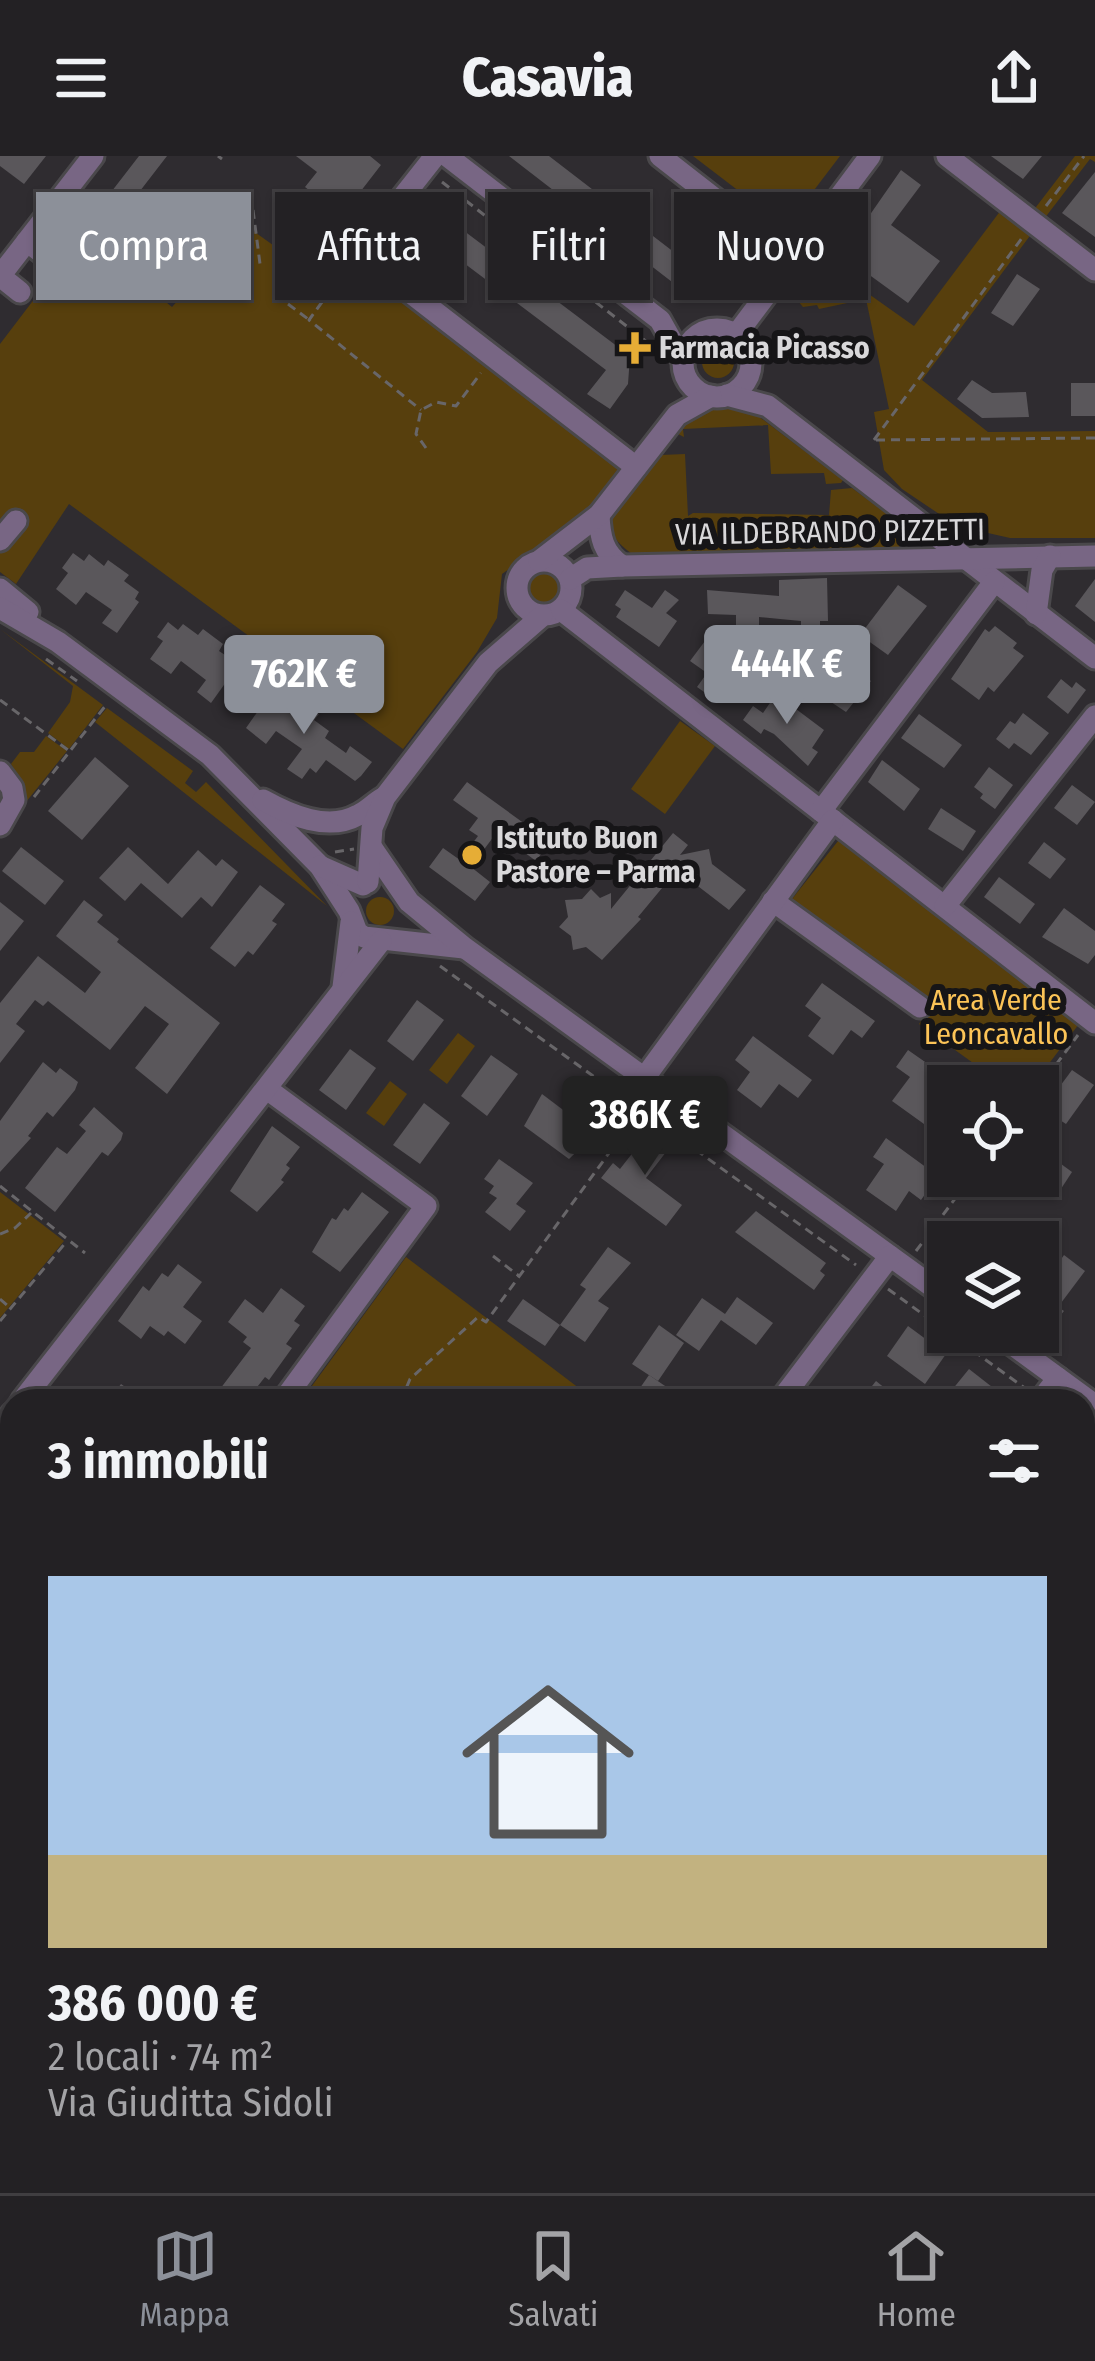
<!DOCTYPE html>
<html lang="it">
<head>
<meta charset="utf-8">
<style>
  :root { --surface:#232124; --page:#2f2e31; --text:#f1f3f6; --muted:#a3a3a6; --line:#403e41; --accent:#8c9099 }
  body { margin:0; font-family:"Fira Sans Condensed",sans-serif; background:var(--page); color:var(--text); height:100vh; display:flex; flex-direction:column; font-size:45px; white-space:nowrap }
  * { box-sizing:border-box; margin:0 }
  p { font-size:39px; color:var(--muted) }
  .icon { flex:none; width:66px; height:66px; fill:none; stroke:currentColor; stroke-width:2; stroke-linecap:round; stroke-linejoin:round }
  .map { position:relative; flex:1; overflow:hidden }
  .drawer { position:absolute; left:0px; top:1233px; width:1095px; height:804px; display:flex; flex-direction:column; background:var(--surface); border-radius:36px 36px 0 0; box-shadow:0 3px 9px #0004,0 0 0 3px var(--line) }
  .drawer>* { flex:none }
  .top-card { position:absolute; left:36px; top:36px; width:1023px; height:108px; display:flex; gap:24px }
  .fabs { position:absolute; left:927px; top:909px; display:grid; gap:24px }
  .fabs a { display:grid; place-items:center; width:132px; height:132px; border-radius:0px; background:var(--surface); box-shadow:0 3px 9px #0004,0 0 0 3px var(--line); font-size:60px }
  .price { position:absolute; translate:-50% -102px; padding:0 27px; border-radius:12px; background:var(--accent); color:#fff; font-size:39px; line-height:78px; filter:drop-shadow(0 3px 6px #0008) }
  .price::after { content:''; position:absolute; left:50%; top:72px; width:36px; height:27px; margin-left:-18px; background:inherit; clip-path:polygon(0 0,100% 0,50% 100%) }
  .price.on { background:#222; color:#fff }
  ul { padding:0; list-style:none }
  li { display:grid; align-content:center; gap:24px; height:636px; padding:0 48px }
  li span { display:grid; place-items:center; height:372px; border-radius:0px; color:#555 }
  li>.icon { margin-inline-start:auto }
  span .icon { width:216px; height:216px; fill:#fffc; stroke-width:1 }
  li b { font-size:51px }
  h2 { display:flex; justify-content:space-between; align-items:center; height:144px; padding:0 48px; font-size:51px }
  .chip { padding:0 42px; border-radius:0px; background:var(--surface); box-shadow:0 3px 9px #0004,0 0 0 3px var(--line); font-size:42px; line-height:108px }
  .chip.on { background:var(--accent); color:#fff }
  header { display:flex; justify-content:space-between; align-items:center; height:156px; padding:0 48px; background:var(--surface); font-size:54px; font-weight:800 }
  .menu { display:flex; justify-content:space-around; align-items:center; height:168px; border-top:3px solid var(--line); background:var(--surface); font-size:33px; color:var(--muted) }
  .menu a { display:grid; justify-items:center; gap:6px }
  .menu .on { color:var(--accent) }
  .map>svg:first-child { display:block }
  .green { fill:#573f0d }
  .building { fill:#5a575b }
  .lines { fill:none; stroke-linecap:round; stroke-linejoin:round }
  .minor-casing { stroke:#4a484b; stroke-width:27 }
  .path { stroke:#686669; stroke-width:3; stroke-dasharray:9 6; stroke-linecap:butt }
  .minor { stroke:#786684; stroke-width:21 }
  .poi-dot { fill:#e6ad36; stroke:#161517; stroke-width:4.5 }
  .labels { text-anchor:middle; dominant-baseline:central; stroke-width:12; stroke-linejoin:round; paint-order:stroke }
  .poi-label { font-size:30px; font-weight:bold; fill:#d9d8da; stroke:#161517; text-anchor:start }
  .street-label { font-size:30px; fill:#d9d8da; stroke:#161517 }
  .park-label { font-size:30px; fill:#fcc457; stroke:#161517 }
</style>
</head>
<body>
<header><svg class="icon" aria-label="menu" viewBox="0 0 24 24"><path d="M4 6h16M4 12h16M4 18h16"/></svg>Casavia<svg class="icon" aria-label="share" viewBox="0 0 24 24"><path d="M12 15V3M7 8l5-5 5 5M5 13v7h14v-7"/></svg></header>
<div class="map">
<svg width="1095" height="2037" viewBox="0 0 1095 2037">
  <rect width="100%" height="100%" fill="#2f2c30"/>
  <g class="green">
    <polygon points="693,0 840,0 786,71"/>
    <polygon points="1075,0 1095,0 1095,6 1090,3 1044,63 1033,55"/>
    <polygon points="1001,54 1032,77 922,224 988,276 1095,275 1095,382 1010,382 957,370 902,333 884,314 874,256 889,253 866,143 819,153 817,149 803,151 783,127 808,95 914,170"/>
    <polygon points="245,69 340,137 361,109 623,312 585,358 502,418 497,462 477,496 403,593 69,348 16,428 0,416 0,188 83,79 172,151"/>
    <circle cx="718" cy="206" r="16"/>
    <polygon points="737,244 843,324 841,327 826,328 824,317 771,318 768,269 683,273 684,281 678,278 677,273 704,250 718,251"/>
    <path d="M 685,298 L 688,360 L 693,357 L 829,359 L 831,334 L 852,332 L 913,377 L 893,397 L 640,403 C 621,391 610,382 608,359 L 661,299 Z"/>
    <circle cx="544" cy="432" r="20"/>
    <polygon points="0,473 103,549 69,593 48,577 70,546 73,530"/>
    <polygon points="107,552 193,615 185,627 196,636 206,626 327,750 95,566"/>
    <polygon points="680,565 715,590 665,658 631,633"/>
    <polygon points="46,580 67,595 26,646 23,629 11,608 20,596 34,596"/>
    <polygon points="842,680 1082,864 1032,930 1005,930 919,868 930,852 788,748"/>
    <circle cx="380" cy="755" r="14"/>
    <polygon points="458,877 475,890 447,928 429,914"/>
    <polygon points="390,925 407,938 384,970 366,957"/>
    <polygon points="0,1036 64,1085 0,1162"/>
    <polygon points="406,1101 596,1245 301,1245"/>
  </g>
  <g class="building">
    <polygon points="0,0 46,0 24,28 0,10"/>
    <polygon points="139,0 167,0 140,35 220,97 203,119 105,44"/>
    <polygon points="296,0 370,0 381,9 306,106 283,88 319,42 305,31 317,16"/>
    <polygon points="509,0 549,0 692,110 706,92 728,110 710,133 685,136"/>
    <polygon points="991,0 1042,0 1023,23"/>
    <polygon points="901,14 921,29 891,69 940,105 908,147 842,99"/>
    <polygon points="1095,16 1095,81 1062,57"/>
    <polygon points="431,50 630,200 628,228 610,253 587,238 606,214 416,71"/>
    <polygon points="1017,118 1040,133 1013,170 991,157"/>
    <polygon points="972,224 992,237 1026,236 1029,261 982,262 957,243"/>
    <rect x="1071" y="227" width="24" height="33"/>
    <polygon points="73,397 84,405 89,398 104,410 108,404 129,419 124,425 139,436 135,443 139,446 117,477 102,467 112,454 86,436 76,449 56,433 68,417 62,412"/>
    <polygon points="827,422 828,465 820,465 820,471 801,471 801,465 759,461 759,470 736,469 736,459 708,458 707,434 779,440 779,424"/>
    <polygon points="1095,423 1095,466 1075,450"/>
    <polygon points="898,429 927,450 888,499 860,479"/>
    <polygon points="625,434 652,452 665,434 679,444 666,457 677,465 659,491 616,461 621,453 615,449"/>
    <polygon points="168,466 178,474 183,468 198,479 203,473 223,488 219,495 234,505 229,512 234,515 211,547 197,536 206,524 181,505 171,518 150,503 163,485 157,481"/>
    <polygon points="995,470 1017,487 1013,492 1024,500 994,536 988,531 979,544 951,523 985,473 989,476"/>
    <polygon points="705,485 739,508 714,543 697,531 707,517 690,505"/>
    <polygon points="849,510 871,525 846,556 825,542"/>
    <polygon points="1061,523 1072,532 1076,526 1086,534 1068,558 1047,541"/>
    <polygon points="263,536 274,544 279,537 294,549 298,543 319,558 314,564 329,575 325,582 346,597 350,590 372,606 361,620 355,625 326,604 316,617 310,612 302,623 287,613 302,593 276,575 266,588 246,572 258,555 252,551"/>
    <polygon points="776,538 824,574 812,592 818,596 808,610 774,578 764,573 761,578 743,564 753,550 763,557"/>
    <polygon points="1023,557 1049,577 1031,599 1014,587 1009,593 996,583 1010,565 1015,568"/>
    <polygon points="919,558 962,589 944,612 901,582"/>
    <polygon points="95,601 129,630 82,684 48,655"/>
    <polygon points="882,604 920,633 904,655 868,626"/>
    <polygon points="989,611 1013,629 995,653 980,642 983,638 974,631"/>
    <polygon points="467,626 550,686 536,705 497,676 471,711 490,726 475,745 429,711 443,692 460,704 478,680 469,674 478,662 453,644"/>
    <polygon points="1072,629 1095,646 1077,669 1054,652"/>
    <polygon points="941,652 976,675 963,695 928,673"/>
    <polygon points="673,677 688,689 680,699 709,693 712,708 746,734 729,754 677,714 638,761 641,763 602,804 586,791 573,794 571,780 559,771 568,761 565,744 582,743 591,733 600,742 611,737 611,753"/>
    <polygon points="1044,686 1066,703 1050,723 1028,707"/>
    <polygon points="21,691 64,725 45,749 2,715"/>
    <polygon points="128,691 168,728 198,694 216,710 222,703 238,716 212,751 201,741 182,762 141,727 125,745 99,722"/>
    <polygon points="999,721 1035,748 1020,768 984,741"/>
    <polygon points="260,729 285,748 272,765 277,768 253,799 248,795 235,811 210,792"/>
    <polygon points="84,744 103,759 97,766 119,783 117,786 220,867 167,938 135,912 169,868 145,850 110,894 48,845 43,850 35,844 16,868 25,875 0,907 0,847 38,800 85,837 101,816 56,780"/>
    <polygon points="0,746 24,765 0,795"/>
    <polygon points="1064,752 1095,775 1095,799 1088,808 1042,781"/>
    <polygon points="822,827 875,865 862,882 851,874 833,899 808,880 821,862 805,850"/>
    <polygon points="417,844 444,864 413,905 387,885"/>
    <polygon points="753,880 812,924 798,942 779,928 761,952 737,934 750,916 735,904"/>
    <polygon points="350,893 376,912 346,954 319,934"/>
    <polygon points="908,894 948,922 948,954 939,948 924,968 892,945 910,921 896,911"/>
    <polygon points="491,899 518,918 487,960 461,940"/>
    <polygon points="43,906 56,917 60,912 78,926 75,934 53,961 47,956 28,980 31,982 0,1016 0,965"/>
    <polygon points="1072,914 1094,929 1066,968 1043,953"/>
    <polygon points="542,938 595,978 569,1003 524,970"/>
    <polygon points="424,947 450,967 420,1008 393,989"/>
    <polygon points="94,951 123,977 121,984 108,1000 102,996 55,1056 25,1032 57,991 67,998 86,975 79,969"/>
    <polygon points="272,970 300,991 286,1009 290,1012 281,1024 284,1026 257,1056 230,1035"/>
    <polygon points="652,972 673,987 646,1022 682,1049 666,1070 601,1022 613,1007 620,1013"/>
    <polygon points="886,982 938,1020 921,1044 909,1035 896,1055 866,1034 884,1008 873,1001"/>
    <polygon points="1038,991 1072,1016 1057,1039 1038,1025"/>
    <polygon points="499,1003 533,1027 516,1048 526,1055 510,1075 485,1056 497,1042 489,1037 494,1030 484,1023"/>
    <polygon points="362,1036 389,1056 340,1116 312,1096 332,1062 336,1064 344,1052 348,1055"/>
    <polygon points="756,1055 826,1107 820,1115 825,1119 814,1134 735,1076"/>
    <polygon points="1015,1067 1048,1086 1002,1086"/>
    <polygon points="608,1091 631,1107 598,1145 609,1152 585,1186 560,1169 586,1133 580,1129"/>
    <polygon points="1064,1099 1085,1115 1058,1151 1064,1155 1056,1165 1038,1152 1038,1137"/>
    <polygon points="178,1108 202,1126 183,1151 202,1165 185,1188 168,1175 164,1180 150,1170 141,1183 118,1165 143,1130 149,1135 162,1117 168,1121"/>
    <polygon points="281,1132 305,1150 294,1165 300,1169 286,1188 292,1192 269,1224 265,1221 246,1245 211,1245 251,1192 243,1186 247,1181 228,1166 245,1143 263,1157"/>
    <polygon points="737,1141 773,1167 756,1189 721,1164 699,1195 676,1179 702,1142 725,1158"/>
    <polygon points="523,1143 560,1169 545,1190 507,1165"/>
    <polygon points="659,1169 684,1187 658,1225 632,1208"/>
    <polygon points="908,1170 946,1198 925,1228 887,1200"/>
    <polygon points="969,1213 1010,1245 943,1245"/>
    <polygon points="649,1219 687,1245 631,1245"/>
    <polygon points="876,1225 901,1245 860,1245"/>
    <polygon points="121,1228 145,1245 108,1245"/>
  </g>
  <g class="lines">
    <g class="minor-casing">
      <g id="minor">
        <polyline points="447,0 660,164 683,205"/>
        <polyline points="660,0 791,102"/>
        <polyline points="947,0 1095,114"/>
        <polyline points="50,55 70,71"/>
        <polyline points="27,85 47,101"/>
        <polyline points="359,97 636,311"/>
        <polyline points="334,128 435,0"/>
        <polyline points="20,136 0,120 93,0"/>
        <circle cx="717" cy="207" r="34"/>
        <polyline points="736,179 870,0"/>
        <polyline points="727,239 768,250 1095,502"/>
        <path d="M 599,359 C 600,381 603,397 622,410"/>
        <polyline points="0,384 16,365"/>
        <circle cx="544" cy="432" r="27"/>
        <polyline points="539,405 599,359 677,259 711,240"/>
        <polyline points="570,423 587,412 622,410 1095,400"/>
        <polyline points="0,433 28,456"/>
        <polyline points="0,452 58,486 210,599 320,710 349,755 357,776 364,781 464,792"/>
        <polyline points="561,454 1095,867"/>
        <polyline points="1036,458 1042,414 1050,400"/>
        <polyline points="0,616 12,632 14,644 0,669"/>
        <path d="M 263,644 C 290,659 328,676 358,659 C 367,655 374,647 383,642"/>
        <polyline points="821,655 994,426"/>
        <polyline points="372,692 409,746 465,792 948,1142"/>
        <polyline points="320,710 363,729"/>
        <polyline points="368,726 372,672 385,641 488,507 542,460"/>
        <polyline points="773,745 920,851"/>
        <polyline points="945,750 1095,560"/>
        <polyline points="343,831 351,766"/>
        <polyline points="645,921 833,664"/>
        <polyline points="267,933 426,1050 283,1245"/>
        <polyline points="995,1176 1095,1249"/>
        <polyline points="22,1245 381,785"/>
        <polyline points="780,1245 890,1100"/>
        <polyline points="1040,1245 1058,1222"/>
        <polyline points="0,1273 12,1258"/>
        <polyline points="0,1595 12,1580"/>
        <polyline points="0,1633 12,1642"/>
        <polyline points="1083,1719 1095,1728"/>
        <polyline points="1083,1759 1095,1742"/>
        <polyline points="0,1826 12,1810"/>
        <polyline points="1083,1928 1095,1937"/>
        <polyline points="0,1929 12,1916"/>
        <polyline points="164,2025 179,2037"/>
        <polyline points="729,2025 742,2037"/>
        <polyline points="951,2025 967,2037"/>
        <polyline points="9,2037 18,2025"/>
        <polyline points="47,2037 56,2025"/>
        <polyline points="221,2037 231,2025"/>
        <polyline points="382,2037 385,2025"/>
        <polyline points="573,2037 587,2025"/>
        <polyline points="865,2037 877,2025"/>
      </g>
    </g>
    <g class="path">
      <polyline points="218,0 222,3"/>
      <polyline points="442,26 652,190"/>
      <polyline points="1046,50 1084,0"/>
      <polyline points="253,54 260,108"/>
      <polyline points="322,146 309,164 421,254"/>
      <polyline points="288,148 308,163"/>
      <polyline points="874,284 1022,82"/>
      <polyline points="876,284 1095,282"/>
      <polyline points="426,292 416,278 421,254 436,246 456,250 481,217"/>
      <polyline points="46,503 77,525"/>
      <polyline points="0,544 68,594"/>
      <polyline points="34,641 106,549"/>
      <polyline points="335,696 354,693"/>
      <polyline points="440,810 856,1109"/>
      <polyline points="1038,933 1078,879"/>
      <polyline points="0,1030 85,1097"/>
      <polyline points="0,1078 15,1072 31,1057"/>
      <polyline points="916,1095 972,1020"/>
      <polyline points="493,1100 519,1120"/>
      <polyline points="888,1133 1026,1233"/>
      <polyline points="0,1143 9,1151"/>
      <polyline points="0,1165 67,1085"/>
      <polyline points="401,1245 410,1223 478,1161 486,1166 644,949"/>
      <polyline points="1083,1273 1095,1282"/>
    </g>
    <use href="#minor" class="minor"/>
  </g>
  <g class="poi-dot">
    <path d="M629 174h12v12h12v12h-12v12h-12v-12h-12v-12h12z"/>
    <circle cx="472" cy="699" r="12"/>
  </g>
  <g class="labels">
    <g class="poi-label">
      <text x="659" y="192">Farmacia Picasso</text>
      <text x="496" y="682">Istituto Buon<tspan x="496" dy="34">Pastore – Parma</tspan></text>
    </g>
    <g class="street-label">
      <text transform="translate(830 376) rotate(-1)">VIA ILDEBRANDO PIZZETTI</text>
    </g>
    <g class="park-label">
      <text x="996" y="844">Area Verde<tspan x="996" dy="34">Leoncavallo</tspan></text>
    </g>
  </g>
</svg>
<div class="fabs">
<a><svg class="icon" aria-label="locate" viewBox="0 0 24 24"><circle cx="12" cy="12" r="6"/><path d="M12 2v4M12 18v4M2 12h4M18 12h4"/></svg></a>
<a><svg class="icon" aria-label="layers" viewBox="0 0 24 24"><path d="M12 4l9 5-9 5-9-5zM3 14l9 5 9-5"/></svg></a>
</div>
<b class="price" style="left:787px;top:571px">444K €</b>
<b class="price" style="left:304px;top:581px">762K €</b>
<b class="price on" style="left:645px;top:1022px">386K €</b>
<div class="top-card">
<a class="chip on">Compra</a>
<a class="chip">Affitta</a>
<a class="chip">Filtri</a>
<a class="chip">Nuovo</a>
</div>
<section class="drawer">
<h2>3 immobili<svg class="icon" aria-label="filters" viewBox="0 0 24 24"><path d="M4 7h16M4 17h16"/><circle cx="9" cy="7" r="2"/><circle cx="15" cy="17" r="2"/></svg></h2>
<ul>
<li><span style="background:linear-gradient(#a9c7e8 75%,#c2b280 0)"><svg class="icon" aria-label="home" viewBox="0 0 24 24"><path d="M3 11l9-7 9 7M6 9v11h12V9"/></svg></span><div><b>386 000 €</b><p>2 locali · 74 m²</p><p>Via Giuditta Sidoli</p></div></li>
</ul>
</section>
</div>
<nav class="menu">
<a class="on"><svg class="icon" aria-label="map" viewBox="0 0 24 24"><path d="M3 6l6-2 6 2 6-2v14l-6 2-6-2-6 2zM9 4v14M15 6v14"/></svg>Mappa</a>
<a><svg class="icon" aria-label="saved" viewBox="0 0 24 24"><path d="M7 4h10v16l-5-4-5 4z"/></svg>Salvati</a>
<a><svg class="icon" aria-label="home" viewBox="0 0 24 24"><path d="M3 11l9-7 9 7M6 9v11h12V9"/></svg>Home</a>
</nav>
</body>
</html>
